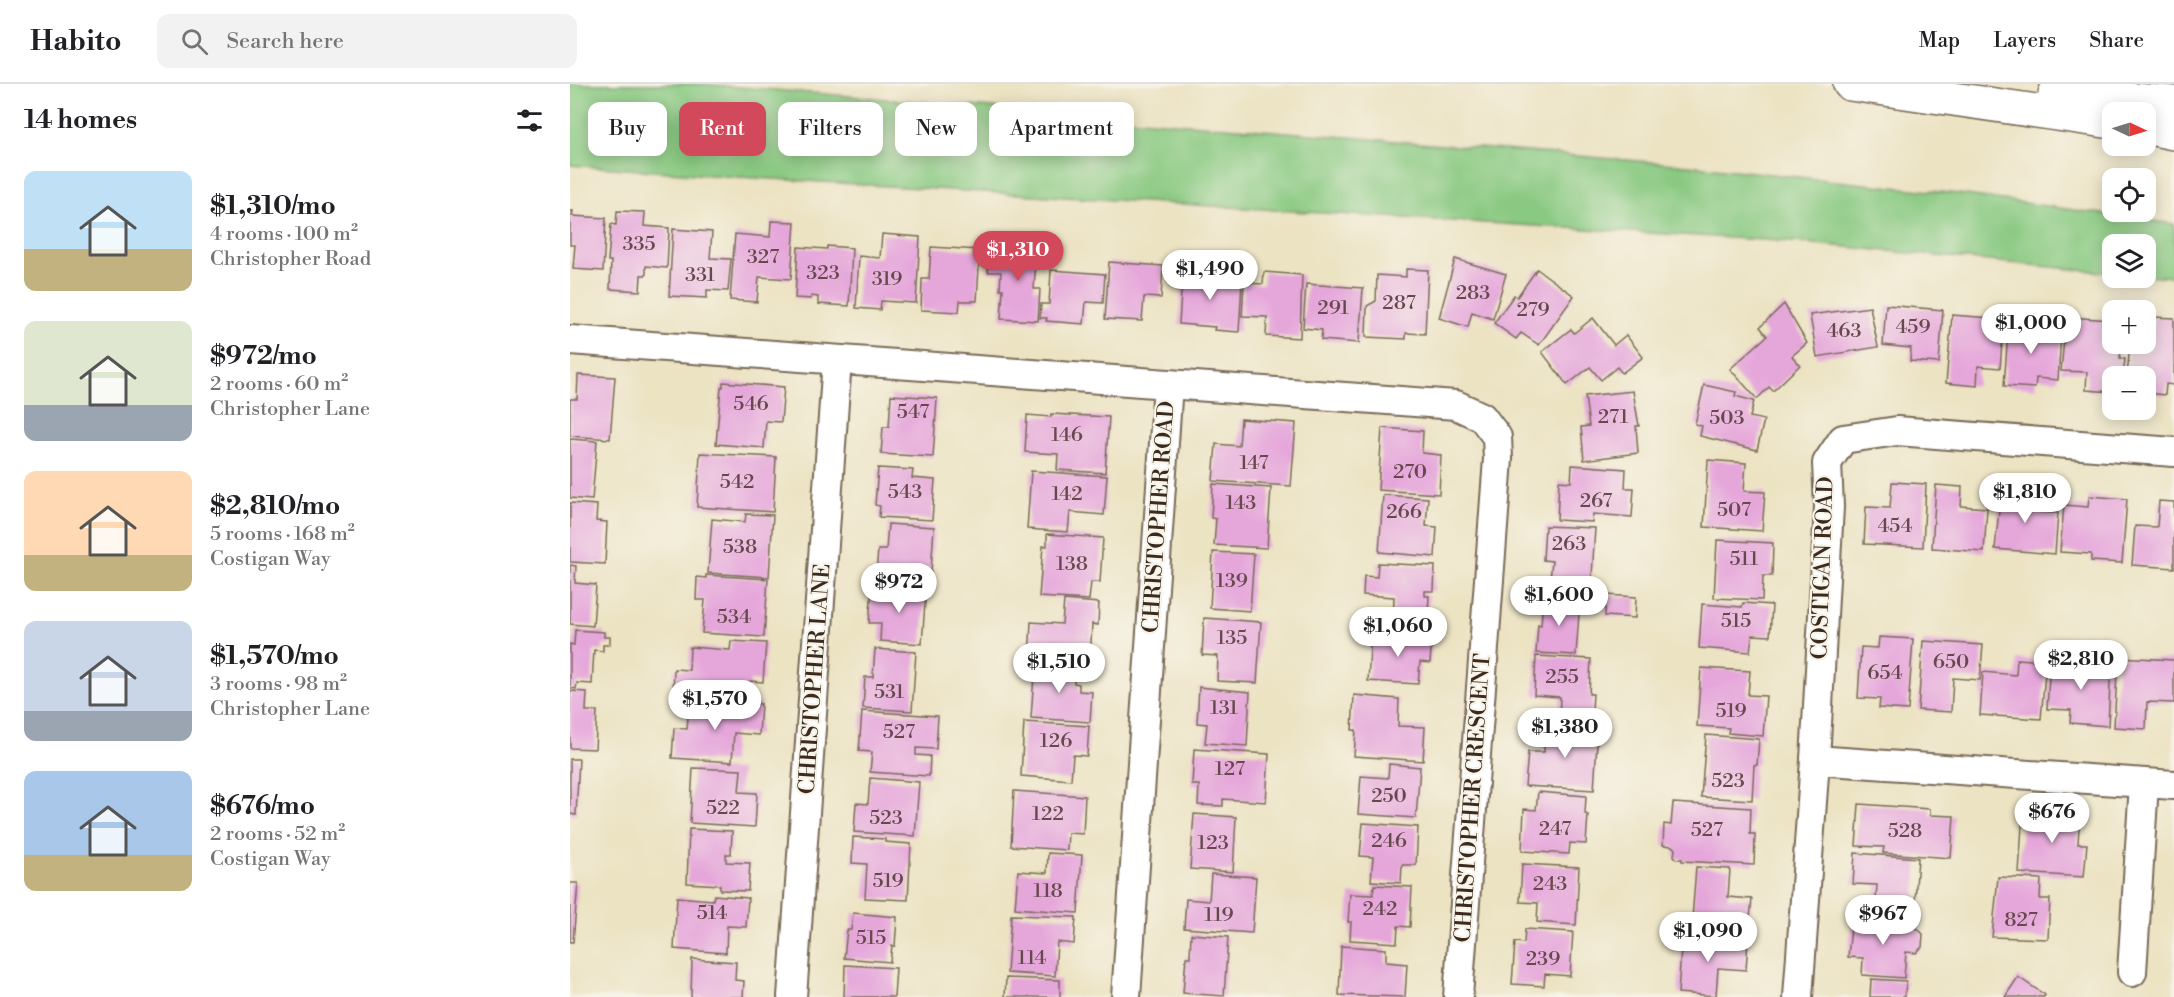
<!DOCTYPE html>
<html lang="en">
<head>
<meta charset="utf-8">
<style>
  :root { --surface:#fff; --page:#f2f2f2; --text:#202124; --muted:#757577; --line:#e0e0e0; --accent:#d1495b }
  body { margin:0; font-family:"Libre Bodoni",serif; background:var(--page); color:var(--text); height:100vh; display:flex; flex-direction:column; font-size:22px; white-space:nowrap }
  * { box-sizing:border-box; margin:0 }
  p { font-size:20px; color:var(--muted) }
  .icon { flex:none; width:33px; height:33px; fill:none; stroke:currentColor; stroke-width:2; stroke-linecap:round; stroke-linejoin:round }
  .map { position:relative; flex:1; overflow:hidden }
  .details { display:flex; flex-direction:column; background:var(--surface); width:570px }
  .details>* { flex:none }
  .guide { position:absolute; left:18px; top:18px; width:570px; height:54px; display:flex; gap:12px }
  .needle { width:39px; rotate:94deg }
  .buttons { position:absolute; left:1532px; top:18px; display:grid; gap:12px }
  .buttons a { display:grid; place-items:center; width:54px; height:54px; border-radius:12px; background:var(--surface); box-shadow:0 3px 15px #0003; font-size:30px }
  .price { position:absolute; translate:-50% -51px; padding:0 14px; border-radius:21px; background:#fff; color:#222; font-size:20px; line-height:39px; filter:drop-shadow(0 2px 3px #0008) }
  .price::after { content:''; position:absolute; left:50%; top:36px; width:18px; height:14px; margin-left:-9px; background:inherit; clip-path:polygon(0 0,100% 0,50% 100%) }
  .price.current { background:var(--accent); color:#fff }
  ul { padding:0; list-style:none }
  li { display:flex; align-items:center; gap:18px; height:150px; padding:0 24px }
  li span { display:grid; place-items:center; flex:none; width:168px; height:120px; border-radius:12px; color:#555 }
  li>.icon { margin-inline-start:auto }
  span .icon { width:72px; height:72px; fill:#fffc; stroke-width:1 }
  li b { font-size:26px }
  h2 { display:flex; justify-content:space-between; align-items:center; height:72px; padding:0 24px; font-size:26px }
  .chip { padding:0 21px; border-radius:12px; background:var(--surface); box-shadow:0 3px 15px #0003; font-size:21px; line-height:54px }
  .chip.current { background:var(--accent); color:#fff }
  header { display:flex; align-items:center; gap:36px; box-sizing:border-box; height:84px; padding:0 30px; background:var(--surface); border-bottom:2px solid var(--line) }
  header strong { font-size:28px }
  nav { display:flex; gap:33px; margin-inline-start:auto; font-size:21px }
  .search { width:420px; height:54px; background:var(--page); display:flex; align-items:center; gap:15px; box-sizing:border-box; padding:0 21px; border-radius:12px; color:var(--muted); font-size:22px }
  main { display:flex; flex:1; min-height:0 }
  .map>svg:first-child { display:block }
  .green { fill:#89c981; stroke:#627a50; stroke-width:1.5 }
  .building { fill:#e5a6da }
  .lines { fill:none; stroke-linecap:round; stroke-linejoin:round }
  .minor-casing { stroke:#796b58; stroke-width:32 }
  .motorway-casing { stroke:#796b58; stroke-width:36 }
  .minor { stroke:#fff; stroke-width:28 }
  .motorway { stroke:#fff; stroke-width:33 }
  .labels { text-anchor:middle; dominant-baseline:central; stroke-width:4.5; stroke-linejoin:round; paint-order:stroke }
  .number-label { font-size:20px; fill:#66494d }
  .street-label { font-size:22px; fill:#3b2a1e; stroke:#f7f3e8 }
</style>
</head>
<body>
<header>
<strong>Habito</strong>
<div class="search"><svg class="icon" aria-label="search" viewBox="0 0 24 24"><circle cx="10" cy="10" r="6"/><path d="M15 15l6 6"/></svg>Search here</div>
<nav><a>Map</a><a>Layers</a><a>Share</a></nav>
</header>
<main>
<section class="details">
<h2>14 homes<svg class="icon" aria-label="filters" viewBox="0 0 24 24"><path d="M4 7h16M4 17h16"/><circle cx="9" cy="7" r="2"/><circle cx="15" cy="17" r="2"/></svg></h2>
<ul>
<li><span style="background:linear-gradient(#bfe0f5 65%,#c2b280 0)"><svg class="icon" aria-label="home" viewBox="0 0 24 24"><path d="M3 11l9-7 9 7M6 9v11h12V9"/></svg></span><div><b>$1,310/mo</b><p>4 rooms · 100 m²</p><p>Christopher Road</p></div></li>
<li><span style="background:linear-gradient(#dfe7d0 70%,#9aa5b1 0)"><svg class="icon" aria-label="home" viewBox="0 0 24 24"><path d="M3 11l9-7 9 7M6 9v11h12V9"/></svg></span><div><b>$972/mo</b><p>2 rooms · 60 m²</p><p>Christopher Lane</p></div></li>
<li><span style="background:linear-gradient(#ffd9b3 70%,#c2b280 0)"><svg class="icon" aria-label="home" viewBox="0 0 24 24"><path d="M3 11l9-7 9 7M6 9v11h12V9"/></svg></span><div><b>$2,810/mo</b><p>5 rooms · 168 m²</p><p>Costigan Way</p></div></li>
<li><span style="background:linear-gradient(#c9d6e8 75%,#9aa5b1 0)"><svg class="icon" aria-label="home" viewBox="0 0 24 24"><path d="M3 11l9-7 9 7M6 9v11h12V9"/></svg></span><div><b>$1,570/mo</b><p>3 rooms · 98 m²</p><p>Christopher Lane</p></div></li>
<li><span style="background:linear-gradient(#a9c7e8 70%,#c2b280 0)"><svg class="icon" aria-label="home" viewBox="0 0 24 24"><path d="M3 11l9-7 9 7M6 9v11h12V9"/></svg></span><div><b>$676/mo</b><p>2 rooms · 52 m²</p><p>Costigan Way</p></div></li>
</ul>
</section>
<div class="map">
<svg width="1604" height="913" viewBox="0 0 1604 913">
  <rect width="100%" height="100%" fill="#f7f3e8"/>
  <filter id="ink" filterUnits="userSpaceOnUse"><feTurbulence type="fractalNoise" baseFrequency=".0167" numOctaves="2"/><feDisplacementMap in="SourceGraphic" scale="12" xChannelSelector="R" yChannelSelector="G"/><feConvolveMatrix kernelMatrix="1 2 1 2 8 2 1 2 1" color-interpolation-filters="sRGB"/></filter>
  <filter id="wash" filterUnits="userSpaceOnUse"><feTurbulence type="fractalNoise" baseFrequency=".008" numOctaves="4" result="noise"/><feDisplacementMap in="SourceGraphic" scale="24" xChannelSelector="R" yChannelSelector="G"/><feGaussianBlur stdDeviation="1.35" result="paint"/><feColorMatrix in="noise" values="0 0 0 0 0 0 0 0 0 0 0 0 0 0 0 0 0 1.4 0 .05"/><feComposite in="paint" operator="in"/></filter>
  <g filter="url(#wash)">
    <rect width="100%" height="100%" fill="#ece3c3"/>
    <polygon class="green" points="0,0 131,0 1117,81 1389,110 1604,140 1604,193 1575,191 1575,160 1542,160 1542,189 1225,158 169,93 0,81"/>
    <g id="blocks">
      <g class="building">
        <polygon points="0,127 3,127 2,132 36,134 33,187 3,185 5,161 0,161"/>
        <polygon points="47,127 75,128 74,142 99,144 97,184 76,182 76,191 71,191 70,207 40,205 41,177 38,177 41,140 46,141"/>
        <polygon points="201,137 225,138 221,195 189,193 187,218 160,216 165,150 200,153"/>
        <polygon points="103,145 142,148 140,174 161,175 158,207 137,206 137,214 99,212"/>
        <polygon points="312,150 350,153 346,219 311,217 310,226 286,224 289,172 310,174"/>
        <polygon points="434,160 467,162 464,205 470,205 468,237 431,235 433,205 430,205 431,188 418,188 419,171 433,172"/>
        <polygon points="257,162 282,164 279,222 248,220 248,213 241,212 241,215 225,214 228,163 257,165"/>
        <polygon points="361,163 410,166 407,217 390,217 389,228 351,226 352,195 359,195"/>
        <polygon points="885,175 936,190 923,235 902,228 898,243 869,234"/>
        <polygon points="539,178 593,182 591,214 574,213 572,237 535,235"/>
        <polygon points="624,180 647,182 646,196 672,198 669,248 644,246 645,243 609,240 612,194 623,195"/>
        <polygon points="836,185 858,186 855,250 836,249 836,255 796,253 797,222 806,217 807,191 836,193"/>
        <polygon points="967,185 1004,212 969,261 951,249 946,255 924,239 944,211 947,213"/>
        <polygon points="481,186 535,190 533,219 516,218 514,240 476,237 477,234 470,234 471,220 479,220"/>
        <polygon points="694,188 732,191 730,254 696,252 697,233 672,232 674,199 693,200"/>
        <polygon points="736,200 793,204 789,259 751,256 752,246 733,244"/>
        <polygon points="1214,220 1237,259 1222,272 1230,281 1203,307 1199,303 1187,315 1160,285 1197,252 1190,243"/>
        <polygon points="1316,221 1373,226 1369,279 1340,277 1341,264 1313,261"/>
        <polygon points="1300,223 1308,263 1247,273 1240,231"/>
        <polygon points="1382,231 1434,235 1430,284 1408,282 1407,302 1376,299"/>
        <polygon points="1496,233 1542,236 1542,260 1551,260 1550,275 1555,275 1553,292 1542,292 1542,308 1516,306 1517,288 1491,287"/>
        <polygon points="1583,233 1604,234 1604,301 1596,300 1595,311 1575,309 1575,292 1557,292 1560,260 1575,260 1575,243 1583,243"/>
        <polygon points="1023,234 1044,261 1056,251 1073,273 1052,289 1047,283 1031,296 1020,283 997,301 972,268 1001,245 1004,249"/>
        <polygon points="1444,234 1466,235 1465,249 1491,251 1488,296 1466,294 1465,304 1434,302 1438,248 1443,248"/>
        <polygon points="8,291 45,293 40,355 0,352 0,315 7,315"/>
        <polygon points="153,298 214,303 211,338 196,337 194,364 146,360 151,303 153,303"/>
        <polygon points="1134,301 1166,308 1165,312 1184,317 1180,333 1194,336 1187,366 1130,352 1132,342 1125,340"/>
        <polygon points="1063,307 1069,342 1066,342 1068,369 1014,376 1011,343 1019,342 1015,312"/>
        <polygon points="321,311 367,314 363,373 311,370 313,343 319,343"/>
        <polygon points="481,330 539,333 535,389 487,386 488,370 455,368 457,331 481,333"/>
        <polygon points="671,335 726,339 721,402 643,397 646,360 669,362"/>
        <polygon points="812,344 853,347 852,369 871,371 869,410 808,406"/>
        <polygon points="0,355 27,357 22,416 0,414"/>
        <polygon points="130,369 206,373 203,428 127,423"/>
        <polygon points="1138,376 1176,379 1174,407 1195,408 1192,447 1134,443"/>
        <polygon points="1002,381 1056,385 1055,404 1064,404 1062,433 1023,430 1022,438 987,436 989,397 1001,398"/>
        <polygon points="308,384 343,386 342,394 365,396 362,436 309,433 310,422 305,421"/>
        <polygon points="461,387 537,392 534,431 500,428 498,448 457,445"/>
        <polygon points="1322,398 1356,400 1353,463 1294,460 1296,423 1320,424"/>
        <polygon points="643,400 701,404 697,464 644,461 646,435 641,434"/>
        <polygon points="1366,401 1392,403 1391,422 1417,424 1414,468 1362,464"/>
        <polygon points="1431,406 1470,409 1469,428 1488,429 1485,470 1425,465"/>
        <polygon points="813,411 858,414 856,442 867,443 865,473 809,468"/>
        <polygon points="1519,412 1557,415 1552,479 1521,477 1521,470 1490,468 1494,421 1518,423"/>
        <polygon points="1589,417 1604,418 1604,484 1562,481 1565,442 1587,443"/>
        <polygon points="0,419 27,421 26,437 37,438 35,480 0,478"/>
        <polygon points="176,430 203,431 199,493 138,489 142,435 175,438"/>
        <polygon points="318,440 364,443 360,503 305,500 308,466 316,466"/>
        <polygon points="975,442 1025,444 1021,508 1002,507 1002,496 980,495 982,477 973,476"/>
        <polygon points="477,450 533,454 530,498 521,498 519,516 469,513 473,462 477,462"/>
        <polygon points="1147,456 1203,459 1202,492 1193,492 1192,516 1144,514"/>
        <polygon points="643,468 684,470 680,527 640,524"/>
        <polygon points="808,479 865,482 864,507 855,507 855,512 859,512 857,546 823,544 824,513 793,511 794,492 807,493"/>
        <polygon points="0,481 6,482 5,499 26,501 23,542 0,540"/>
        <polygon points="136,491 198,495 194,553 132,549 135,516 126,516 127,493 136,494"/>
        <polygon points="309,502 356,505 352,560 310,557 311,539 299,539 302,504 309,505"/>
        <polygon points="1036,511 1066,513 1065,534 1035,532"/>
        <polygon points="973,514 1010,516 1006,571 966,569 968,540 971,541"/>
        <polygon points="494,516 529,519 528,541 522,540 520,578 459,574 461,538 492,540"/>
        <polygon points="1173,519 1202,521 1200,552 1182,551 1180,568 1129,564 1132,520 1172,523"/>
        <polygon points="634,534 691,538 687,599 647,597 648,572 632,571"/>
        <polygon points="5,546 34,548 34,553 40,553 40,561 33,561 33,567 24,566 22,600 7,599 6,605 0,604 0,560 4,561"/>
        <polygon points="801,549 862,553 860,579 850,578 848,600 798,597"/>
        <polygon points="1309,553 1343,555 1338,626 1309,624 1310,615 1288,614 1291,563 1308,564"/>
        <polygon points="161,557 196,559 193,598 180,597 179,616 103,611 104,585 119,586 120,563 160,566"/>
        <polygon points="1353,557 1413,561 1410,596 1383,594 1381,628 1348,626"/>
        <polygon points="305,565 346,568 342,627 293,624 295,593 303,593"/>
        <polygon points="966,572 1021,575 1019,610 1023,610 1021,641 989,639 990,613 964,611"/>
        <polygon points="1548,573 1604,576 1604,619 1577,618 1576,645 1544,643"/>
        <polygon points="1447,575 1476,577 1471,635 1410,631 1413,588 1446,591"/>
        <polygon points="1509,576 1541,578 1538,642 1500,639 1501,626 1477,625 1480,577 1508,578"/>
        <polygon points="465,577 505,579 504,599 509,600 509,607 522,608 520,638 461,634"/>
        <polygon points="1131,584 1180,587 1178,611 1196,612 1193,652 1158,649 1159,644 1127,642"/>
        <polygon points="629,603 680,608 677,662 635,659 637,640 627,639"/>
        <polygon points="0,607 17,608 16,627 27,627 25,665 0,664"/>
        <polygon points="784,611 829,615 828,642 855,643 853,677 784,672 786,646 782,646"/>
        <polygon points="154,617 191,620 189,651 164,649 162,678 102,674 104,644 117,645 119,621 153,623"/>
        <polygon points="292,627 368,632 366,665 346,664 346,671 360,672 359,692 300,688 302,668 289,667"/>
        <polygon points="454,638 519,642 517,672 503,671 501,696 451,692"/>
        <polygon points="975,641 1028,644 1024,706 955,702 958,668 974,668"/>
        <polygon points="1136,651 1189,655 1187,681 1184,681 1182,716 1131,713"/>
        <polygon points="624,665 699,670 696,718 653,715 653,722 628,721 629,701 622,701"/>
        <polygon points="0,675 9,675 6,731 0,730"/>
        <polygon points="819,680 850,683 846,734 788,730 791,692 818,694"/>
        <polygon points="123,684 171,686 169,708 187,709 185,743 120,739"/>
        <polygon points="300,694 349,698 345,752 284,748 286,719 298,720"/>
        <polygon points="444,707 515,712 513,750 498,749 497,766 441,762"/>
        <polygon points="968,708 1016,712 1015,730 1018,731 1016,760 1000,759 999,770 952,767 954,725 966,726"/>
        <polygon points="1103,719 1181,724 1180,750 1185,750 1184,781 1112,777 1112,775 1107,775 1104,772 1105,765 1102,762 1093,761 1094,740 1101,741"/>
        <polygon points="1289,720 1360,725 1360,731 1384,732 1381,774 1313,769 1314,763 1286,762"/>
        <polygon points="1453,725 1510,728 1508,760 1517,760 1514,793 1449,789"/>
        <polygon points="624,730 666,733 663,788 620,785"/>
        <polygon points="793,739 848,743 846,781 832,781 831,799 801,797 803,773 790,772"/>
        <polygon points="119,745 162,747 161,770 156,770 156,778 180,779 178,807 150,806 150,801 117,799"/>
        <polygon points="283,753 315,755 315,758 341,760 338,816 295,814 297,780 282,779"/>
        <polygon points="478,769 512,771 508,829 445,824 448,787 477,789"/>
        <polygon points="1285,769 1348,774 1344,832 1305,829 1307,801 1283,800"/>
        <polygon points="952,780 1009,783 1006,841 967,838 968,819 950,818"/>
        <polygon points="1126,783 1160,785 1158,813 1182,815 1178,853 1121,848"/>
        <polygon points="641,790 686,793 682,849 614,844 616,815 639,817"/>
        <polygon points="1428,793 1471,795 1470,815 1480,815 1478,855 1422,853"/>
        <polygon points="0,799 8,799 3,858 0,858"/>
        <polygon points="804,801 842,803 840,843 828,842 827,859 780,856 781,838 778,838 780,810 803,811"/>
        <polygon points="144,811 178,814 176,843 157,842 156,869 104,865 107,813 143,816"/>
        <polygon points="283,829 327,833 325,862 322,862 320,878 274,874 277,846 281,846"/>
        <polygon points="441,831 506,833 504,860 487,858 485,892 437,889"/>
        <polygon points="1282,834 1337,838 1336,843 1347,844 1353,850 1352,863 1346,869 1336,868 1334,894 1292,891 1293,874 1278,873"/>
        <polygon points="955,845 1003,848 1000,892 975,890 974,902 942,900 945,858 954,859"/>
        <polygon points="621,850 658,853 654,912 613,909 616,873 620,873"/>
        <polygon points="1112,852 1178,856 1176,886 1148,884 1146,912 1108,909"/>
        <polygon points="771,862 816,865 816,878 837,880 835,913 769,911"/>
        <polygon points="122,875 166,878 165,896 174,897 173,913 121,913"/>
        <polygon points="275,881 326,884 324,913 274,913"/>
        <polygon points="1448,893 1475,911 1474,913 1435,913"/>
        <polygon points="436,894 490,896 490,913 435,913"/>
        <polygon points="1301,895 1336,897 1335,913 1300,913"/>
      </g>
    </g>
  </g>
  <g filter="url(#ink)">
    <use href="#blocks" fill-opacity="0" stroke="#796b58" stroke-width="1.5"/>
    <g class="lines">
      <g class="minor-casing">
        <g id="minor">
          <polyline points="0,256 598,300 556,913"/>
          <polyline points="598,300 886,321 912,333 927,353 928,375 888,913"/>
          <polyline points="1245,676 1604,701"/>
          <polyline points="1562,888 1574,700"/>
          <polyline points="222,913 267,276"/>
          <polyline points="1228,913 1245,676 1259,423 1257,379 1273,355 1327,347 1604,368"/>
        </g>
      </g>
      <g class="motorway-casing">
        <g id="motorway">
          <polyline points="1280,0 1542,38"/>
          <polyline points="1485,10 1604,19"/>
          <polyline points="1575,43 1604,49"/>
        </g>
      </g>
      <use href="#minor" class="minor"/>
      <use href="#motorway" class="motorway"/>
    </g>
  </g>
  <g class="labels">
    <g class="number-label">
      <text x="69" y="160">335</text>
      <text x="193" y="173">327</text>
      <text x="253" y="189">323</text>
      <text x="130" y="191">331</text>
      <text x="317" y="195">319</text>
      <text x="903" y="209">283</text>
      <text x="829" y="219">287</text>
      <text x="763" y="224">291</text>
      <text x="963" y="226">279</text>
      <text x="1343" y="243">459</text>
      <text x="1274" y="247">463</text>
      <text x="181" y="320">546</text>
      <text x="343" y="328">547</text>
      <text x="1043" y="333">271</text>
      <text x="1157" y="334">503</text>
      <text x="497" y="351">146</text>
      <text x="684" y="379">147</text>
      <text x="840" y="388">270</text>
      <text x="167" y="398">542</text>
      <text x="335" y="408">543</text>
      <text x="497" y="410">142</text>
      <text x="1026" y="417">267</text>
      <text x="671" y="419">143</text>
      <text x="1164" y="426">507</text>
      <text x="834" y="428">266</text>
      <text x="1325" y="442">454</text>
      <text x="999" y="460">263</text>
      <text x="170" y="463">538</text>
      <text x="1174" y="475">511</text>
      <text x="502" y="480">138</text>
      <text x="662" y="497">139</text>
      <text x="164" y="533">534</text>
      <text x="1166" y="537">515</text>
      <text x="662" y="554">135</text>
      <text x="1381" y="578">650</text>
      <text x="1315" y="589">654</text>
      <text x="992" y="593">255</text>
      <text x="319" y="608">531</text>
      <text x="654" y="624">131</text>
      <text x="1161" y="627">519</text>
      <text x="329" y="648">527</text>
      <text x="486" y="657">126</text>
      <text x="660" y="685">127</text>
      <text x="1158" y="697">523</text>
      <text x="819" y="712">250</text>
      <text x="153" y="724">522</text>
      <text x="478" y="730">122</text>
      <text x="316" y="734">523</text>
      <text x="985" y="745">247</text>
      <text x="1137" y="746">527</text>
      <text x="1335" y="747">528</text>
      <text x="819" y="757">246</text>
      <text x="643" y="759">123</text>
      <text x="318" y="797">519</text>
      <text x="980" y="800">243</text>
      <text x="478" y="807">118</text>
      <text x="810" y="825">242</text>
      <text x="142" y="829">514</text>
      <text x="649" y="831">119</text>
      <text x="1451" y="836">827</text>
      <text x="301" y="854">515</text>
      <text x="462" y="874">114</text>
      <text x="973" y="875">239</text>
    </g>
    <g class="street-label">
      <text transform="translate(589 433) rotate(-86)">CHRISTOPHER ROAD</text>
      <text transform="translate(1253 484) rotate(-88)">COSTIGAN ROAD</text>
      <text transform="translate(245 595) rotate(-86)">CHRISTOPHER LANE</text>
      <text transform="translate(903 714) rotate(-86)">CHRISTOPHER CRESCENT</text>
    </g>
  </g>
</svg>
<div class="buttons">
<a><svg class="needle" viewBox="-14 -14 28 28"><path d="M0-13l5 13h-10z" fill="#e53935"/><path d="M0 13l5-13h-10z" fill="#757577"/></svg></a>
<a><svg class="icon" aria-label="locate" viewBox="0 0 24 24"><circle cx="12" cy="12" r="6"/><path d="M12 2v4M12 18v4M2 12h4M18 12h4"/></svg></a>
<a><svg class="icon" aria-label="layers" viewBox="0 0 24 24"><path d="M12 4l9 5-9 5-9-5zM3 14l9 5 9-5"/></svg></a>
<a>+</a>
<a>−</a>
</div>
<b class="price current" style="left:448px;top:198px">$1,310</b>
<b class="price" style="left:640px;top:217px">$1,490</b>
<b class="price" style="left:1461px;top:271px">$1,000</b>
<b class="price" style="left:1455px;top:440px">$1,810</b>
<b class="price" style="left:329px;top:530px">$972</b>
<b class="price" style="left:989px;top:543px">$1,600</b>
<b class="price" style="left:828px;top:574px">$1,060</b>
<b class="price" style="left:1511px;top:607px">$2,810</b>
<b class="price" style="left:489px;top:610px">$1,510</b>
<b class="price" style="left:145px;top:647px">$1,570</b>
<b class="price" style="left:995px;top:675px">$1,380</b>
<b class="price" style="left:1482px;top:760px">$676</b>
<b class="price" style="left:1313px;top:862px">$967</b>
<b class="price" style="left:1138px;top:879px">$1,090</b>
<div class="guide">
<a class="chip">Buy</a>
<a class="chip current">Rent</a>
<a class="chip">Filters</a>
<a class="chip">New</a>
<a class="chip">Apartment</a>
</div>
</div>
</main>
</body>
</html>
